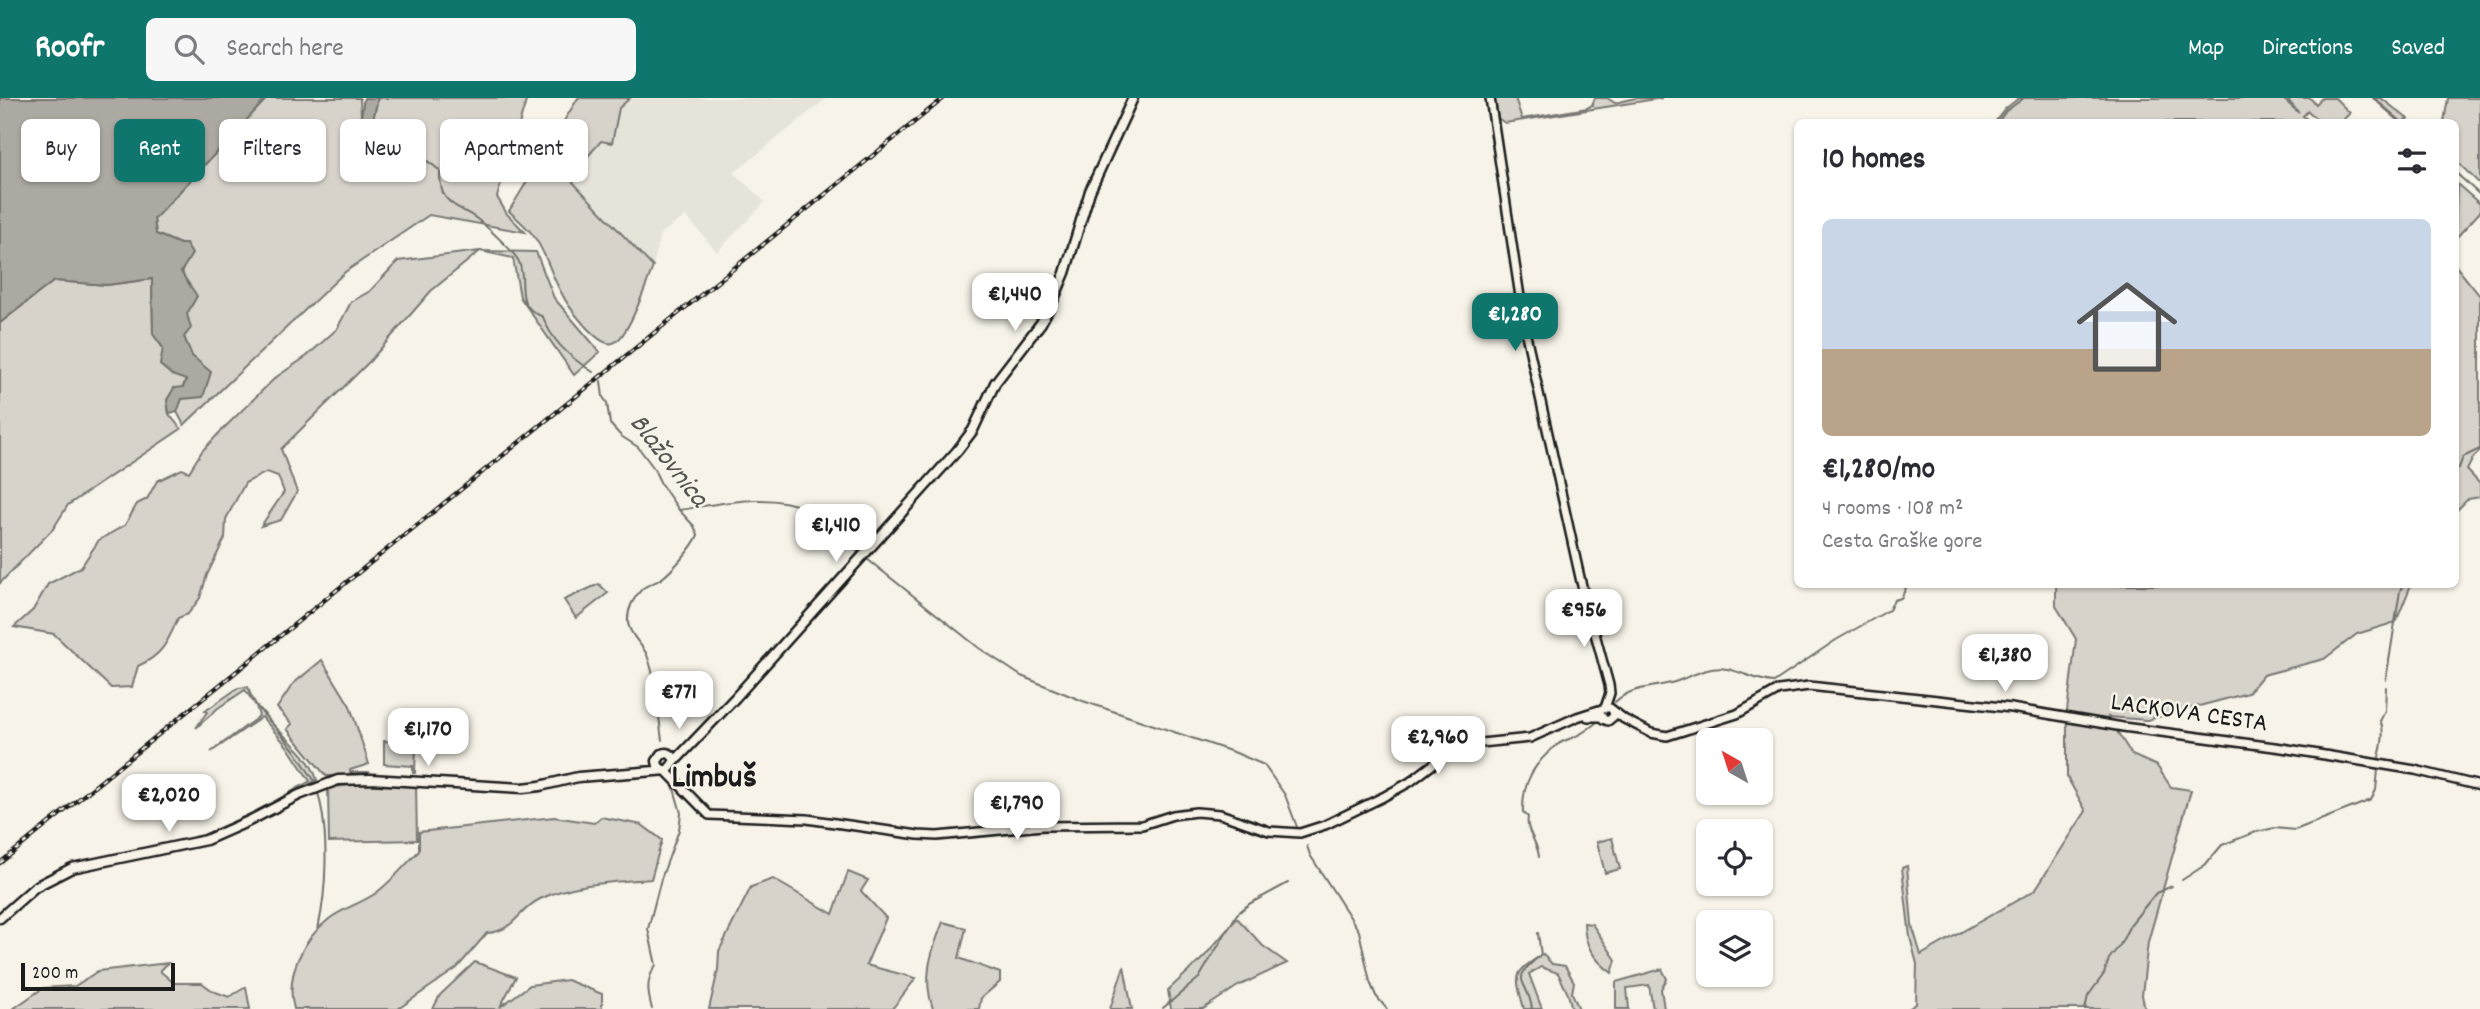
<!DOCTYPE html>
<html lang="en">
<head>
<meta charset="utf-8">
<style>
  :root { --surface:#fff; --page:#f7f7f7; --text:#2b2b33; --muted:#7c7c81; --line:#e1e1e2; --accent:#0f766e }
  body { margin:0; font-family:Dekko,sans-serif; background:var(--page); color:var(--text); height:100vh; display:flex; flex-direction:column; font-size:26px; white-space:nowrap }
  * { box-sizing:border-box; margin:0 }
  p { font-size:23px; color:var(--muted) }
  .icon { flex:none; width:38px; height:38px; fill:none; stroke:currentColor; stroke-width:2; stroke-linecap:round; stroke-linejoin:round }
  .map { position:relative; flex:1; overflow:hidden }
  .sheet { position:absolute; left:1794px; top:21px; width:665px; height:469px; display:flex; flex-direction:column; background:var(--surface); border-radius:10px; box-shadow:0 2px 5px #0004 }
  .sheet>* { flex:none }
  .top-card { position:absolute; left:21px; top:21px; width:665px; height:63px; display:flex; gap:14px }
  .needle { width:46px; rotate:321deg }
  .tools { position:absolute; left:1696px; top:630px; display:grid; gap:14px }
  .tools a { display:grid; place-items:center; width:77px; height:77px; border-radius:10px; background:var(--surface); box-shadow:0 2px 5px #0004; font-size:35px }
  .scale { position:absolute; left:21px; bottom:18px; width:154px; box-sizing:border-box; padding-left:7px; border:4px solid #1c1c1c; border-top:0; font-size:19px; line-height:24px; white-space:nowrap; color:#1c1c1c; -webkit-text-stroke:5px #f7f3e8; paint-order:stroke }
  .price { position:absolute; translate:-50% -60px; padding:0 16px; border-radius:14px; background:#fff; color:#222; font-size:23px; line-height:46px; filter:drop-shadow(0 2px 4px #0008) }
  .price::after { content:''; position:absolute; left:50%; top:42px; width:21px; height:16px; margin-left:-10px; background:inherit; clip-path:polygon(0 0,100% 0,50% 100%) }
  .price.on { background:var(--accent); color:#fff }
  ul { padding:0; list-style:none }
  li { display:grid; align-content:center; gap:14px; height:371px; padding:0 28px }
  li+li { border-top:2px solid var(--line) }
  li span { display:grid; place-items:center; height:217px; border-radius:10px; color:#555 }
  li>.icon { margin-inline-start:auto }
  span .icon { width:126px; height:126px; fill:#fffc; stroke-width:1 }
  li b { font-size:30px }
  h2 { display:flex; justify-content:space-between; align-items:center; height:84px; padding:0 28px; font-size:30px }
  .tag { padding:0 24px; border-radius:10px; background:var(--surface); box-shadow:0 2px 5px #0004; font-size:24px; line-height:63px }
  .tag.on { background:var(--accent); color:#fff }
  header { display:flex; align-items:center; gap:42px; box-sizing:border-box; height:98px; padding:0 35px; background:var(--accent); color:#fff }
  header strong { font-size:33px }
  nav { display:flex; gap:38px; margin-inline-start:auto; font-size:24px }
  .search { width:490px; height:63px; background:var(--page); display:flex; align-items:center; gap:18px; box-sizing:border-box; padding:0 24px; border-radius:10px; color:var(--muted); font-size:26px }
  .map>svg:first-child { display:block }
  .built { fill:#e6e3d9 }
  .green { fill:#d7d3cb; stroke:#7a7874; stroke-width:2 }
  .water { fill:#aca9a2; stroke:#72716c; stroke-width:2 }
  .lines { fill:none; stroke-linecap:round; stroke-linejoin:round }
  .stream { stroke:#72716c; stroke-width:2 }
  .tertiary-casing { stroke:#1c1c1c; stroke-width:12 }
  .secondary-casing { stroke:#1c1c1c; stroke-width:13 }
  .tertiary { stroke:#f7f3e8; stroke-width:7 }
  .secondary { stroke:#f7f3e8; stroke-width:8 }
  .rail-casing { stroke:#1c1c1c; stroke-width:4.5 }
  .rail { stroke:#f7f3e8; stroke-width:2; stroke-dasharray:5; stroke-linecap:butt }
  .labels { text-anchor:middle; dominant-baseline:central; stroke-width:5; stroke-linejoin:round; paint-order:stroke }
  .street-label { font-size:26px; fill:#1c1c1c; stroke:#f7f3e8 }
  .water-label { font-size:28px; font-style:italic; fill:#565452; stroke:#f7f3e8 }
  .district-label { font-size:33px; font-weight:bold; fill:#1c1c1c; stroke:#f7f3e8 }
</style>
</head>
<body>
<header>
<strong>Roofr</strong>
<div class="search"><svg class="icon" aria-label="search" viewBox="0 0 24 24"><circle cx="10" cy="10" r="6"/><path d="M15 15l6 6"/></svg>Search here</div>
<nav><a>Map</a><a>Directions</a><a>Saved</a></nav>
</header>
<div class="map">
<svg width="2480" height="911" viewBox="0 0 2480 911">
  <rect width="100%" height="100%" fill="#f7f3e8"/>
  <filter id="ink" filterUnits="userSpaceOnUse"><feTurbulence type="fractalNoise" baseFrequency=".0143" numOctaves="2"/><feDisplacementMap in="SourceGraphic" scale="14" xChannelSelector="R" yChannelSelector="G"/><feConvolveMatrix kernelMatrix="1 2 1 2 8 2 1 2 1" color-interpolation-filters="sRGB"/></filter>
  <g filter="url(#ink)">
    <g class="built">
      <polygon points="630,0 827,0 734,75 765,104 717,154 686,118 660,136 653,169 569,80 601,43 612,45 619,10"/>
      <polygon points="402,612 413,628 404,633 394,617"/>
    </g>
    <g class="green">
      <polygon points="267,0 360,0 361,18 357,25 368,42 378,0 527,0 497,99 507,116 525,134 429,117 345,174 184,327 177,314 192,258 184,239 187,216 180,146 156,136 154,121"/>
      <path d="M 578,0 L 630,0 L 619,10 L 612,45 L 601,43 L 569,80 L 653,169 C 647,184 628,241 613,245 C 598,250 567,207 561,194 C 551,177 547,157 535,140 C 528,129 518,122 509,113 Z"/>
      <polygon points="1493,0 1515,0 1522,21 1587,10 1592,7 1595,0 1607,0 1615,5 1636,0 1662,0 1505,25 1496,19"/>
      <polygon points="2019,0 2282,0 2299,15 2286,0 2310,0 2316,6 2322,0 2335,0 2350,15 2341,24 2320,24 2308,13 2303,18 2311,24 1995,24 2005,11"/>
      <polygon points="2374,0 2381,0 2408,21 2402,24"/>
      <polygon points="2448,0 2480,0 2480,86 2455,62 2455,24 2444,24"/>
      <polygon points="2457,86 2480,106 2480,114 2455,141"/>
      <path d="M 480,153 L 431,193 L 370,263 L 281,351 L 297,394 L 281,422 L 261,428 L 284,394 L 278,378 L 267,374 L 245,385 L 226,421 L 225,440 L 207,477 L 200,500 L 188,516 L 178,520 C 168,543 163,557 138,568 L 132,589 L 111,590 L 54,536 L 14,529 L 33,512 L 48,486 L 81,469 L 99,442 L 125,427 L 137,406 L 147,401 L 157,383 L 182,371 L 189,374 L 202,353 L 222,332 L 275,280 L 307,258 L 337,231 L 351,204 L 370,193 L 398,163 L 480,153 L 536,154 L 554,200 L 600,254 L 574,277 L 520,199 L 513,160 Z"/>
      <polygon points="2455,167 2480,198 2480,353 2473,360 2467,372 2480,386 2480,399 2468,401 2455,414"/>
      <polygon points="152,181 153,236 163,250 172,277 186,281 183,289 167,302 169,316 181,331 68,407 53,431 0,485 0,225 54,183 107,187"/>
      <polygon points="599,486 608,495 576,520 564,502"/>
      <polygon points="2056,487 2411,487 2396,524 2357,536 2324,561 2263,577 2248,595 2147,622 2108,619 2132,657 2157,668 2171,689 2191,692 2148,844 2142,897 2145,911 1908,911 1916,906 1917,866 1910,839 1902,770 1907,768 1912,827 1921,857 2035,792 2086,713 2067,679 2067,613 2076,541 2056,508"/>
      <polygon points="322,562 350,608 369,666 350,672 350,674 368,674 365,677 326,678 287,631 292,626 277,610 293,586"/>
      <path d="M 248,589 C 258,627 307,645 317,682 L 225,732 L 188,744 L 259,712 L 310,683 L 287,648 L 262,619 L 211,654 L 254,622 L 259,618 L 256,608 L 245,592 L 218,610 L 196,630 L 207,614 L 205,613 L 238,590 Z"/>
      <polygon points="384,643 397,644 397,648 416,649 415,675 413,675 413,668 384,666"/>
      <polygon points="364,685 416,688 417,742 329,744 328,690"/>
      <path d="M 554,719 L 594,725 L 601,719 L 642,727 L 662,742 L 651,781 C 613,784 575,785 540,801 C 518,812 515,833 487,835 L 457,870 L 398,911 L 294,911 C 285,878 302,842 329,821 C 343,810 362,805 376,795 C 392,783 405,767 419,753 L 419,734 Z"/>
      <polygon points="1612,740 1620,771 1605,775 1597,744"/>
      <polygon points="848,774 868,782 861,793 886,820 866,867 916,880 892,911 709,911 718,872 719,853 751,789 773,781 833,816"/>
      <polygon points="1237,820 1263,848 1287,865 1238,888 1203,911 1171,911 1168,892 1204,859"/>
      <path d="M 943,824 L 966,830 L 959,860 L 1000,875 L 1000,884 L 981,900 L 979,911 L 933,911 C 922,879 931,854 943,824 Z"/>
      <path d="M 1584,825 L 1592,826 L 1616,862 L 1612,875 C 1594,862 1584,847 1584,825 Z"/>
      <path d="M 1543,856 L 1552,866 L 1565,868 L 1574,884 L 1572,895 L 1579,911 L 1572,911 L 1568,896 L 1558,875 L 1541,869 L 1529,876 L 1542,911 L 1524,911 C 1515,876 1512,876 1543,856 Z"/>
      <polygon points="475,864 516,879 500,909 530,887 567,882 602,896 602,911 433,911 440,897"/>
      <polygon points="168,865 160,873 174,885 202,885 213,893 229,899 246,889 250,911 13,911 43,890 75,888 98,873"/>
      <polygon points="1124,868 1132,911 1110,911"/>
      <polygon points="1662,871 1667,881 1661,891 1664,911 1653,911 1649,887 1627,890 1629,911 1616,911 1616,884"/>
    </g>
    <g class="water">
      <polygon points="0,0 267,0 154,121 156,136 180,146 186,146 192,156 181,174 197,198 187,216 191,230 184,239 192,258 211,274 203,299 182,301 177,314 169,315 167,302 174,290 183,289 186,282 172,277 160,267 163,250 153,236 152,181 107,187 54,183 0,225"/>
      <polygon points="364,0 378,0 368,43 362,42 351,30 361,18"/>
    </g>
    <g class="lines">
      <g class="stream">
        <polyline points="2373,0 2400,24"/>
        <polyline points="1998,24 2006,13 2024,0"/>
        <path d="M 367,42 L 378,58 C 408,59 415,50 440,73 C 440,80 440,88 443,95 C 449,108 465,112 477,121 C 486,128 515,154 519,164 C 528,187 512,206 543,219 C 551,242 572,261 593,274"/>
        <polyline points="2455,74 2480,97"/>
        <path d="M 601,283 L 603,299 L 607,305 L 610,326 L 621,338 L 638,349 L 653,369 L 661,386 L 679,412 L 694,428 L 698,437 C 693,449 672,473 661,481 C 655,485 648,486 642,491 C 633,501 627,511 628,525 C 630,538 642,546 647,557 C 657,583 658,615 662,642"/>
        <polyline points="2455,371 2459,370 2463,359 2480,351"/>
        <path d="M 679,412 C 720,406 770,393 809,412 C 827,421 844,442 859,455"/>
        <polyline points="867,461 979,550 1021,578 1083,603 1236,655 1264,667 1285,697 1297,729"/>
        <polyline points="2386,582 2400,493 2403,486"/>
        <path d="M 1615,604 C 1634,586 1658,591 1680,582 C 1695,576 1710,568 1727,571 C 1743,574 1757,583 1774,584 L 1836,542 L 1889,512 L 1894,502 L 1901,500 L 1908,486"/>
        <polyline points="260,611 295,653 314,682"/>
        <path d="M 2379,659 C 2382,649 2385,632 2380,623 L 2385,613 L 2386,589"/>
        <polyline points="1307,748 1310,757 1359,833 1370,884 1376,898 1387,911"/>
        <path d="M 1539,759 C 1538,744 1525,733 1528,719 L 1523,714 C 1522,685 1534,665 1557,647 C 1564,642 1571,641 1578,637 C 1585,634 1591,629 1597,624"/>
        <polyline points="2182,782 2205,767 2222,747 2256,734 2275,730 2295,732 2371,702 2376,692 2378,672"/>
        <path d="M 318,831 C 327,792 329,734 318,695"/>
        <polyline points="1163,910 1199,880 1237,816 1249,806 1288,785"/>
        <path d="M 652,911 C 647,894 646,881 656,867 L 648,831 L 661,781 L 679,732 L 681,715 L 673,687"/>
        <path d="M 1532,911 C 1528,880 1507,884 1541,857 L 1538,835"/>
        <polyline points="2085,911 2088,898 2104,876 2109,861 2120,847 2130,827 2156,795 2172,788"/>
      </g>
      <g class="tertiary-casing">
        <g id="tertiary">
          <polyline points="1490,0 1525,232 1581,484 1609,587 1610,595 1605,610"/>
          <polyline points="1605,610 1610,610 1624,621 1651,635 1667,638 1737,616 1779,592 1809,588 2011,610 2123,629 2282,650 2415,672 2480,688"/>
          <polyline points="1601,616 1603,621 1608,623 1614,618 1613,613"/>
          <polyline points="1588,619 1602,619"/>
          <polyline points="665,672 709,717 807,721 918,737 937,738 1043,728 1142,727 1173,717 1196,714 1220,716 1269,733 1300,735 1325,727 1383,699 1410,684 1453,651 1471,646 1530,640 1577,619 1605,610"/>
        </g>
      </g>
      <g class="secondary-casing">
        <g id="secondary">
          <polyline points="675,663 735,600 957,353 973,332 995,285 1041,225 1053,203 1065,175 1090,93 1133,0"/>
          <path d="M 0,820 L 35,789 L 72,770 L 206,742 L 249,723 L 299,697 L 338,682 L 371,681 L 523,690 L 540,688 L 578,679 L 668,672 L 675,663 C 673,657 668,653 662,656 L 657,663 L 658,668 L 663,672"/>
        </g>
      </g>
      <use href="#tertiary" class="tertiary"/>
      <use href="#secondary" class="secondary"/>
      <g class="rail-casing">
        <polyline id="rail" points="0,765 944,0"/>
      </g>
      <use href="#rail" class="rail"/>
    </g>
  </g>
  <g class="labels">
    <g class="street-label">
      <text transform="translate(2189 616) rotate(8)">LACKOVA CESTA</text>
    </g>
    <g class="water-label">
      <text transform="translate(667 364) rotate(52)">Blažovnica</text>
    </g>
    <g class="district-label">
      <text x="714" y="681">Limbuš</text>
    </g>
  </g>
</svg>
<div class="tools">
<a><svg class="needle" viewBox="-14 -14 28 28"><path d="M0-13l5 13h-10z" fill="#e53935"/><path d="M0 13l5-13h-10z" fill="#7c7c81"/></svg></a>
<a><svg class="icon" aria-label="locate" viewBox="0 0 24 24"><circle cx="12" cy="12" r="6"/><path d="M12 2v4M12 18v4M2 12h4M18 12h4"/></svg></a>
<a><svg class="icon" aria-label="layers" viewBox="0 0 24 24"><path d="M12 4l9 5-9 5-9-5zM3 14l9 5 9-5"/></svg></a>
</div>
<div class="scale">200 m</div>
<b class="price" style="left:1015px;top:235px">€1,440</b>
<b class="price on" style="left:1515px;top:255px">€1,280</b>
<b class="price" style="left:836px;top:466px">€1,410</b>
<b class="price" style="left:1584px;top:551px">€956</b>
<b class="price" style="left:2005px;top:596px">€1,380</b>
<b class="price" style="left:679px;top:633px">€771</b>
<b class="price" style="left:428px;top:670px">€1,170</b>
<b class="price" style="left:1438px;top:678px">€2,960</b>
<b class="price" style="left:169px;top:736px">€2,020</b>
<b class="price" style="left:1017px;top:744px">€1,790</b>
<div class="top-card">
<a class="tag">Buy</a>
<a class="tag on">Rent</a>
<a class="tag">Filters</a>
<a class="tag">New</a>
<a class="tag">Apartment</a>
</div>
<section class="sheet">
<h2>10 homes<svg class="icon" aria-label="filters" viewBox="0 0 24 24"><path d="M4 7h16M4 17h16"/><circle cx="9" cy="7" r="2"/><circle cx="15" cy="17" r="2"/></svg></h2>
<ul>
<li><span style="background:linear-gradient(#c9d6e8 60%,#b9a48a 0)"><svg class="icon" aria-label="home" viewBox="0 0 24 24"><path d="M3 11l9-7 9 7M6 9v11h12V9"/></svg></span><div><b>€1,280/mo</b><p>4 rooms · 108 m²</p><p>Cesta Graške gore</p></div></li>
</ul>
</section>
</div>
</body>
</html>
